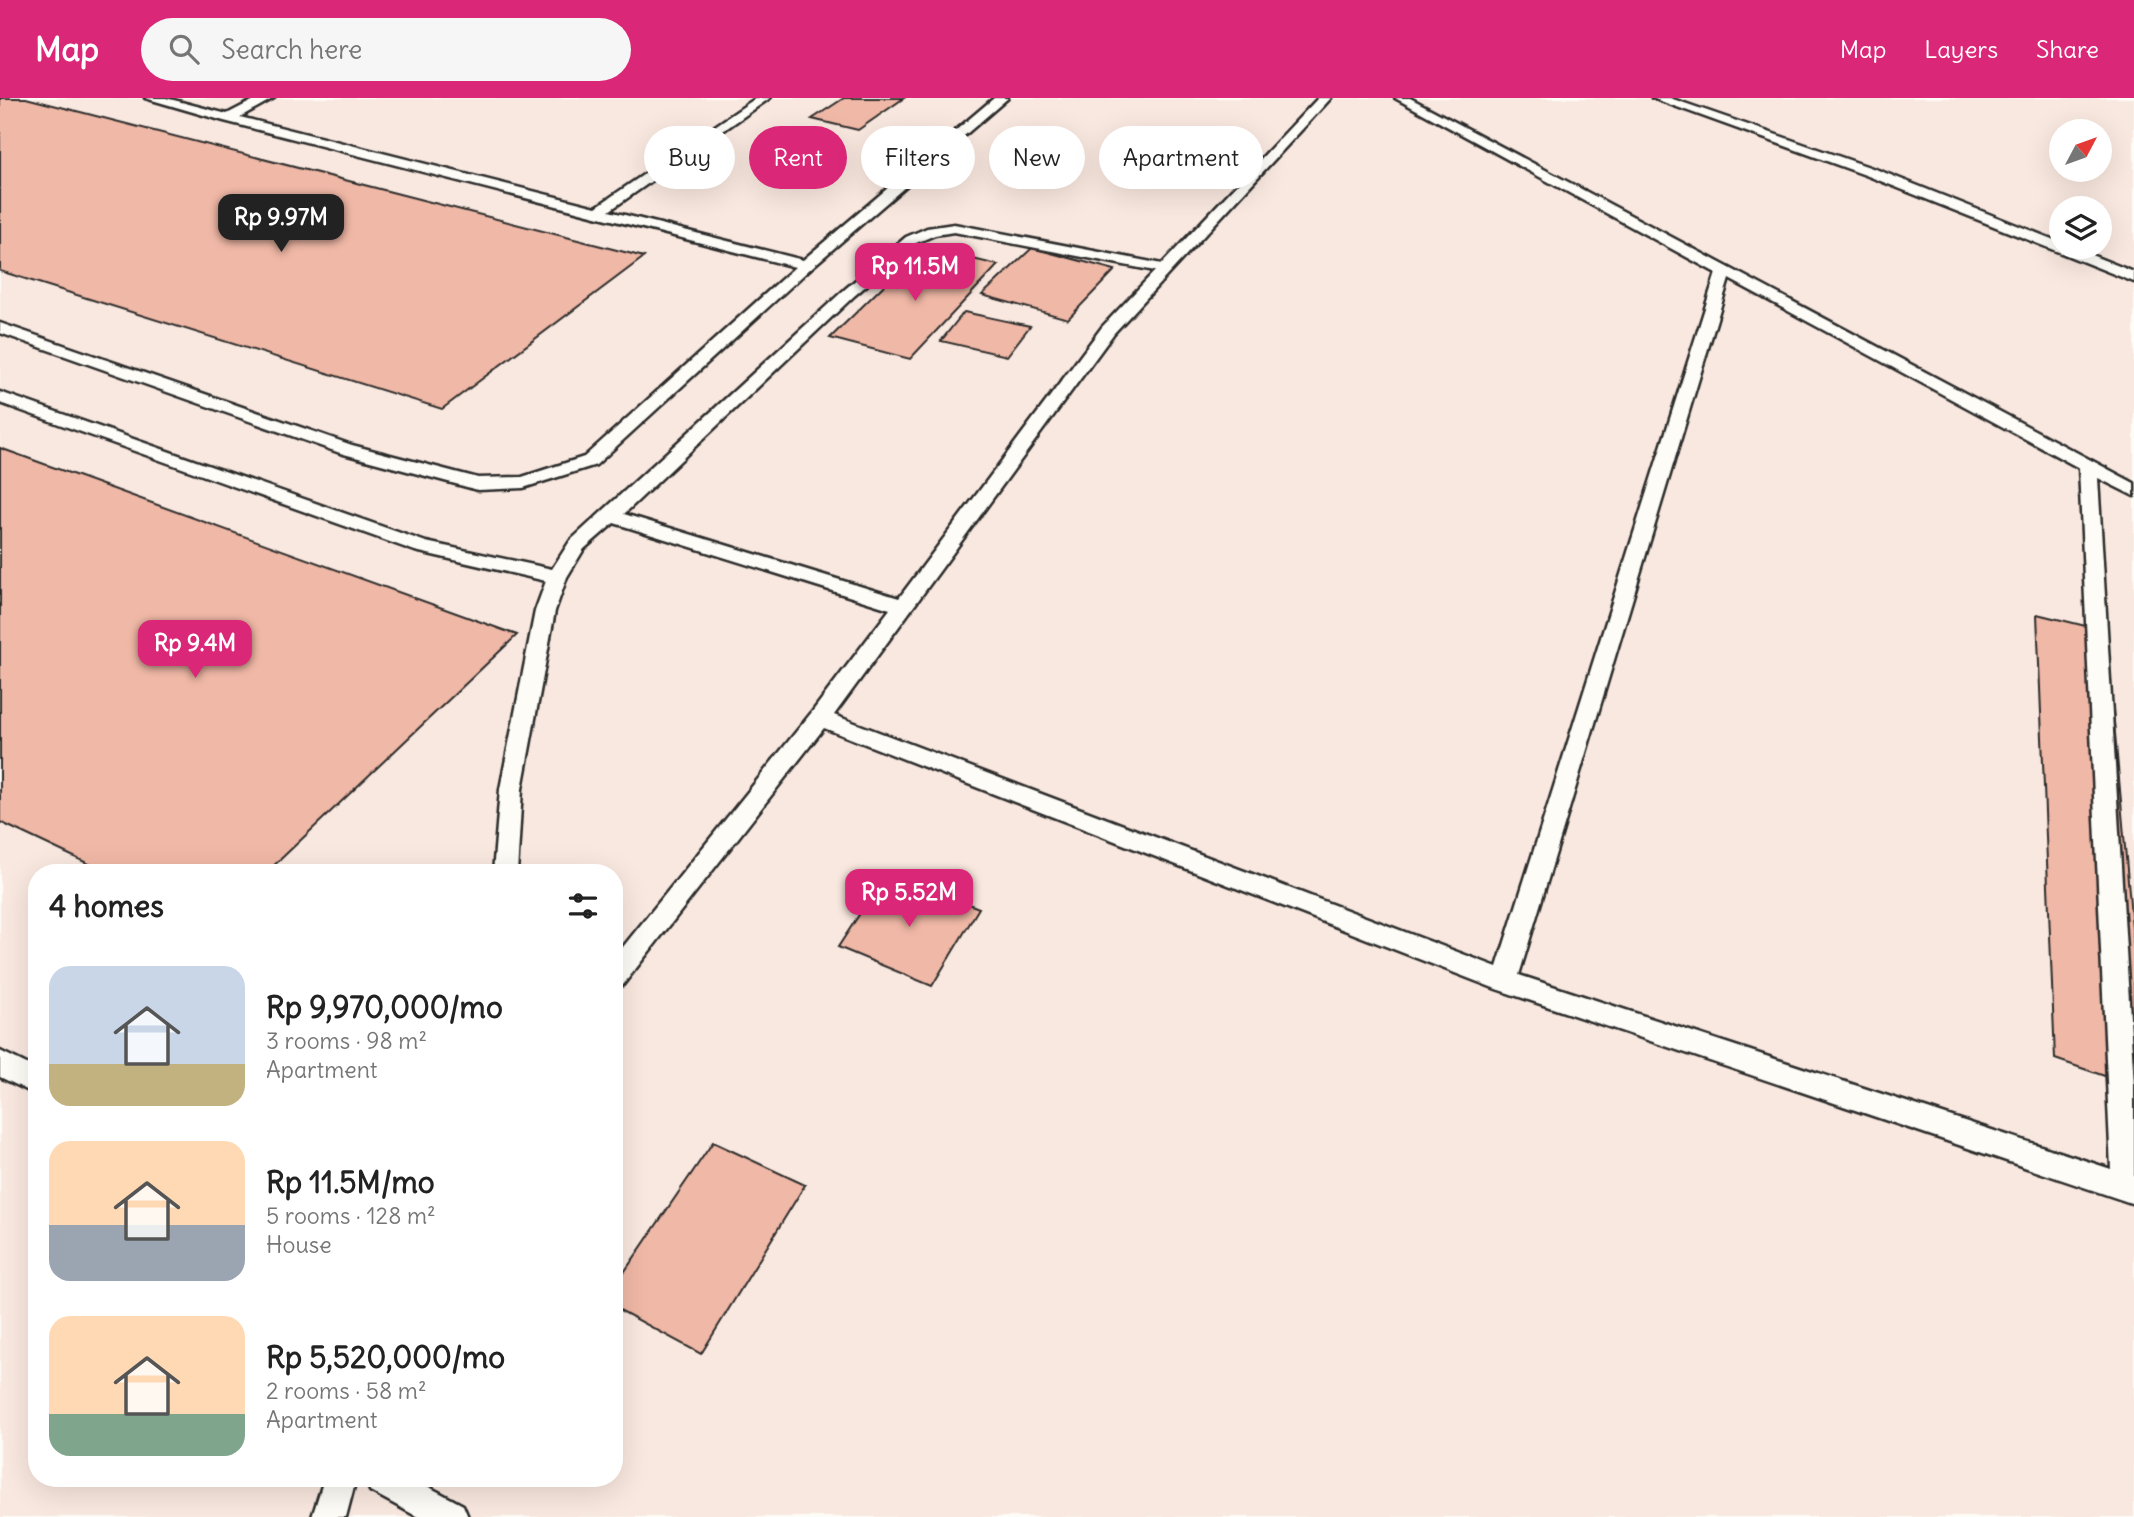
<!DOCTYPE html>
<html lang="en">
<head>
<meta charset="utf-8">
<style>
  :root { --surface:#fff; --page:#f6f6f6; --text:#222; --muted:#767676; --accent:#db2777 }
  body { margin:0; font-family:Delius,sans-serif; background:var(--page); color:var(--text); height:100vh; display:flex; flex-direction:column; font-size:26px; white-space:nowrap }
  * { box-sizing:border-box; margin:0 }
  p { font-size:23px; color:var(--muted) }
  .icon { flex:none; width:38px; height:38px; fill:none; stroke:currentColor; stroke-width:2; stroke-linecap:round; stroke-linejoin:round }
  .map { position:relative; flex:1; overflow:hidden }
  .panel { position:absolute; left:28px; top:766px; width:595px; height:623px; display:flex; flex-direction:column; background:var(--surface); border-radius:28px; box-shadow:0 7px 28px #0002 }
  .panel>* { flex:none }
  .guide { position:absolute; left:644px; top:28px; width:665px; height:63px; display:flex; gap:14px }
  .needle { width:46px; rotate:49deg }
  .tools { position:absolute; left:2049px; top:21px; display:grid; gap:14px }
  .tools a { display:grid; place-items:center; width:63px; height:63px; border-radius:50%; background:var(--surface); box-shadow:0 7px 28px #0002; font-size:35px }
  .price { position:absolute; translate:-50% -60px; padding:0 16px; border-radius:14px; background:var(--accent); color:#fff; font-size:23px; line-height:46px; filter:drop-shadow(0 2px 4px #0008) }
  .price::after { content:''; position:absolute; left:50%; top:42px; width:21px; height:16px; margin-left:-10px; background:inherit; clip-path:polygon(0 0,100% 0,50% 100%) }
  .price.active { background:#222; color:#fff }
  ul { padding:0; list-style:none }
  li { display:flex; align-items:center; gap:21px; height:175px; padding:0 21px }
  li span { display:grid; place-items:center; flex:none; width:196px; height:140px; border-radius:21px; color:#555 }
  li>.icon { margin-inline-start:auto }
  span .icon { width:84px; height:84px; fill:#fffc; stroke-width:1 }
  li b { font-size:30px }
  h2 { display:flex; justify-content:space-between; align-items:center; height:84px; padding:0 21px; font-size:30px }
  .tag { padding:0 24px; border-radius:32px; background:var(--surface); box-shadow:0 7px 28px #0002; font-size:24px; line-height:63px }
  .tag.active { background:var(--accent); color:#fff }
  header { display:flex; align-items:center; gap:42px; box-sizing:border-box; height:98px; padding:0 35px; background:var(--accent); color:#fff }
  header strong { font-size:33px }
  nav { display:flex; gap:38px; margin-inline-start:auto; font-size:24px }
  .search { width:490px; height:63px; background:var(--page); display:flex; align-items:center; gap:18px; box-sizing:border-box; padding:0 24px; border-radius:38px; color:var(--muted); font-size:26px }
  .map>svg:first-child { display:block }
  .built { fill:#f9e8df; fill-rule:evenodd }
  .building { fill:#f0b8a6; stroke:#2b2b2b; stroke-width:2 }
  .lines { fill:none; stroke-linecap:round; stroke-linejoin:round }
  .service-casing { stroke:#2b2b2b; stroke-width:5 }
  .service { fill:#fdfcf7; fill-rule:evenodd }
</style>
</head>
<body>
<header>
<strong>Map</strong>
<div class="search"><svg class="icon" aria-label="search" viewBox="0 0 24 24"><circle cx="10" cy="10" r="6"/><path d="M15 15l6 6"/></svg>Search here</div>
<nav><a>Map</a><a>Layers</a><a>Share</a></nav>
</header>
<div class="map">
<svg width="2134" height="1419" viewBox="0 0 2134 1419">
  <rect width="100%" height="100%" fill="#fdfcf7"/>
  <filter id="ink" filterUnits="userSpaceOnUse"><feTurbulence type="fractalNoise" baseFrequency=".0143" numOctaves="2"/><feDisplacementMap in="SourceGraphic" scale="14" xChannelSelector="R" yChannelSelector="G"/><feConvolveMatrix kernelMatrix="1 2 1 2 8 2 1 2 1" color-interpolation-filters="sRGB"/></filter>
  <g filter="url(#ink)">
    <path class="built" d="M 0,0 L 2134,0 L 2134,1419 L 0,1419 ZM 2062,33 L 2100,33 L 2100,72 L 2062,72 ZM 2062,110 L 2100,110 L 2100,149 L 2062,149 ZM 37,775 L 614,775 L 614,1381 L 37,1381 Z"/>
    <g class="building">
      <polygon points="0,0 26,0 644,159 442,311 0,173"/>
      <polygon points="844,0 904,0 858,32 812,21"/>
      <polygon points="923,149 998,167 910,261 830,240"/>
      <polygon points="1032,150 1115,172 1068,221 982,197"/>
      <polygon points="964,214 1030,228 1007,258 941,243"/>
      <polygon points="0,350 517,537 266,775 108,775 0,724"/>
      <polygon points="2037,516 2106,533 2134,851 2134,988 2055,961"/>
      <polygon points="887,774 979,810 932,888 838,849"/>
      <polygon points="713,1044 805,1087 701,1256 614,1209 614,1189"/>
    </g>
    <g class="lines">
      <g class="service-casing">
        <g id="service">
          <polygon points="145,0 166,0 227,16 258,0 274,0 240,19 596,109 756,0 770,0 609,113 803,162 994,0 1008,0 811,170 596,367 523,390 478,392 340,355 0,235 0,225 352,347 478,380 522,379 584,359 795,169 224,23"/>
          <path d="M 1318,0 L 1331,0 L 1114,235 L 834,617 L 1497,869 L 1716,175 L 1395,0 L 1410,0 L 2134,385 L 2134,398 L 2098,380 L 2134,987 L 2134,1106 L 1496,891 L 824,630 L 623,887 L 614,890 L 614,860 L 812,614 L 890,511 L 614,425 L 584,451 L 567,479 L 555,513 L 522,691 L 517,775 L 493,775 L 500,691 L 535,513 L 546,483 L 415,453 L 0,305 L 0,294 L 426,444 L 552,471 L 570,443 L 844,192 L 906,139 L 927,130 L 954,126 L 1162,166 ZM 954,134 L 1155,173 L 1102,229 L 899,500 L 624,416 L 854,198 L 916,145 L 935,137 ZM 1729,181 L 2079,370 L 2111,1071 L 1519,877 Z"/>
          <polygon points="1652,0 1670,0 1878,72 2062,145 2062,149 2071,149 2134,174 2134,184 1868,78"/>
          <polygon points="0,953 37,971 37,997 0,979"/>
          <polygon points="324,1381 356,1381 346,1419 312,1419"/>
          <polygon points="366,1381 414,1381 463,1407 468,1419 418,1419 370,1393"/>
        </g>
      </g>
      <use href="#service" class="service"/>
    </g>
  </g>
</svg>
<div class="tools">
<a><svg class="needle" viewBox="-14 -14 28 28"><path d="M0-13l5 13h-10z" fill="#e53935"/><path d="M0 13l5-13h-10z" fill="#767676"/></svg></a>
<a><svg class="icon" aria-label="layers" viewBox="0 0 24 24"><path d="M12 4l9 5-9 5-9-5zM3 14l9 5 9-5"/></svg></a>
</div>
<b class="price active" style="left:281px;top:156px">Rp 9.97M</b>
<b class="price" style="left:915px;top:205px">Rp 11.5M</b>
<b class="price" style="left:195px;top:582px">Rp 9.4M</b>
<b class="price" style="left:909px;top:831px">Rp 5.52M</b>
<div class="guide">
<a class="tag">Buy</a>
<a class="tag active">Rent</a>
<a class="tag">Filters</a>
<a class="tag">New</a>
<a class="tag">Apartment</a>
</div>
<section class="panel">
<h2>4 homes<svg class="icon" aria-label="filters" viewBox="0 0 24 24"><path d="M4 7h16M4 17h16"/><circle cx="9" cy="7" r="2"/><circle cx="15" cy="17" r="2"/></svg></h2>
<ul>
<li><span style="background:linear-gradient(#c9d6e8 70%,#c2b280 0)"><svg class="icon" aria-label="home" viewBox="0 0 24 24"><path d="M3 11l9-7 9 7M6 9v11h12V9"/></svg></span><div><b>Rp 9,970,000/mo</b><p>3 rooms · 98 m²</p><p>Apartment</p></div></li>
<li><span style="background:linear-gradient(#ffd9b3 60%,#9aa5b1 0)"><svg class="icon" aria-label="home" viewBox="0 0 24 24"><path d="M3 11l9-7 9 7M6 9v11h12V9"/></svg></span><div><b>Rp 11.5M/mo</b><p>5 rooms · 128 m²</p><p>House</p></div></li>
<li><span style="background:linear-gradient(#ffd9b3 70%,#7fa58c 0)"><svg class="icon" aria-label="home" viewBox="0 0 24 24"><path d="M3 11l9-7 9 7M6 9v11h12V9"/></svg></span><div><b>Rp 5,520,000/mo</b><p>2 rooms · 58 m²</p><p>Apartment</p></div></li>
</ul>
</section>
</div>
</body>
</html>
